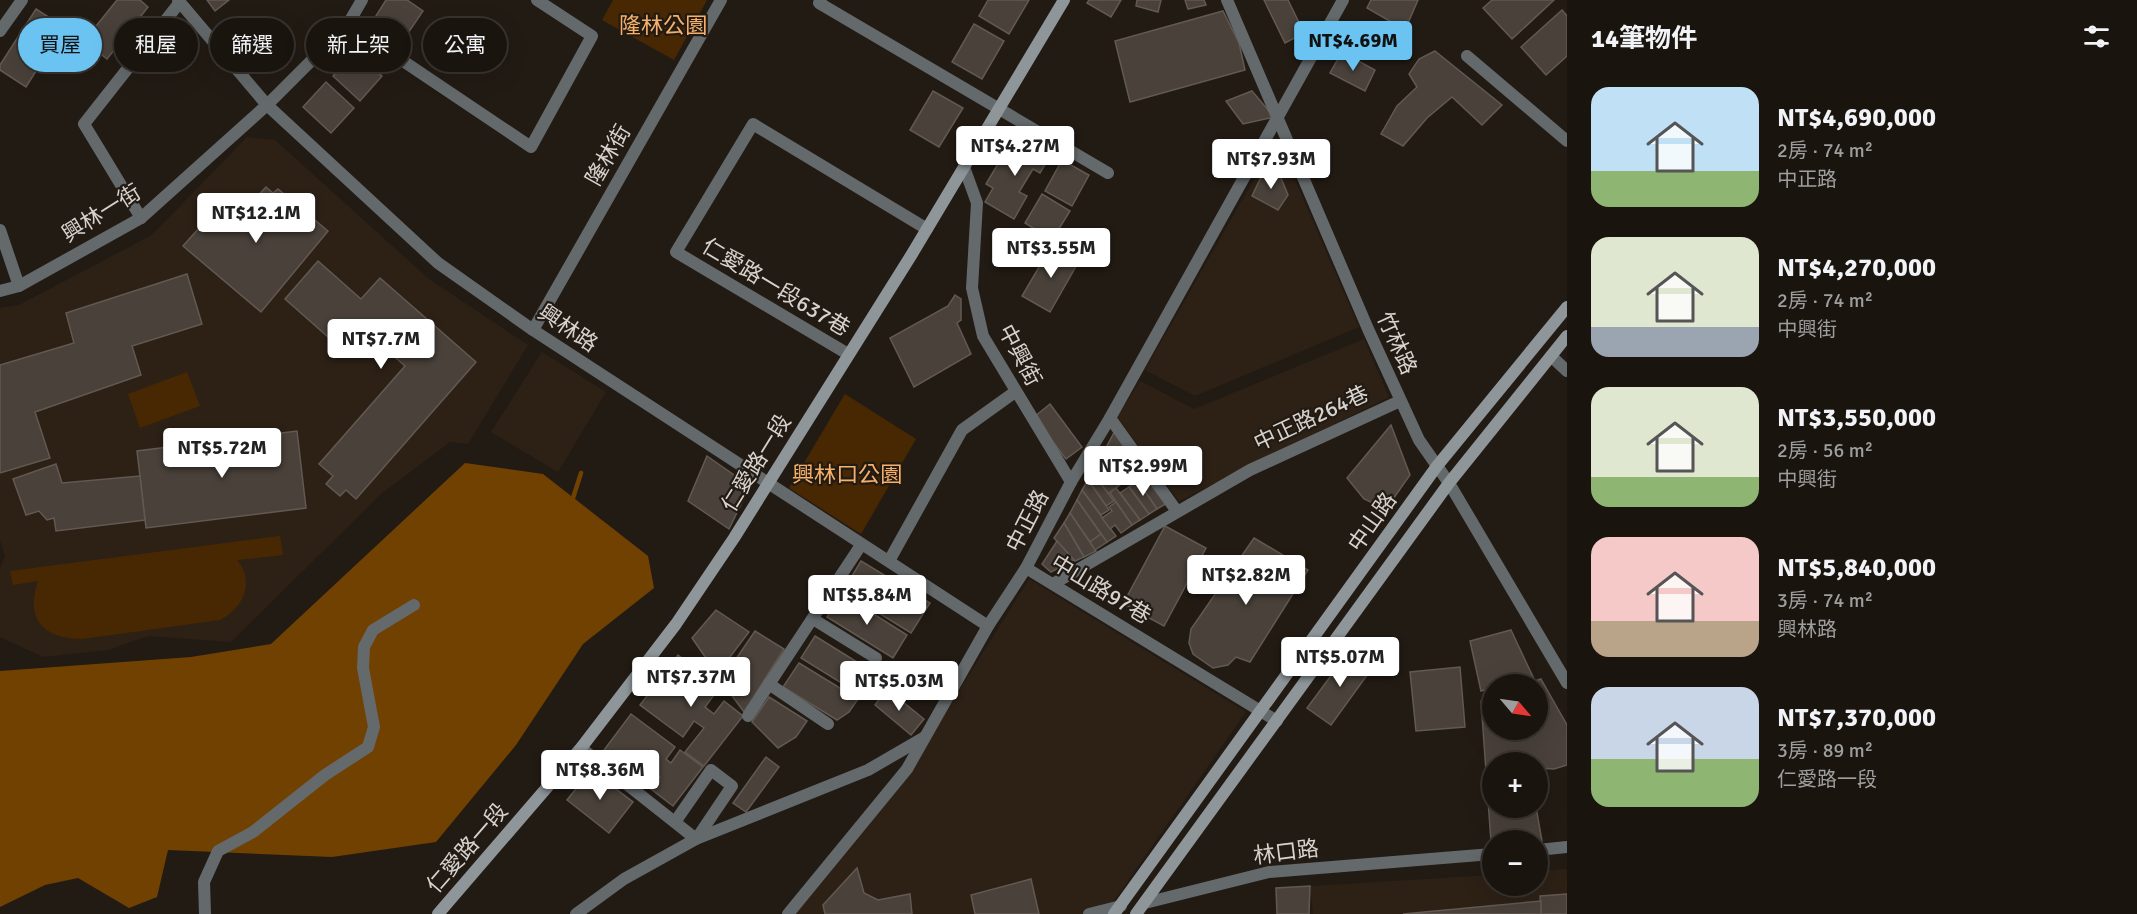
<!DOCTYPE html>
<html lang="zh-TW">
<head>
<meta charset="utf-8">
<style>
  :root { --surface:#1a140f; --page:#231d18; --text:#f1f3f6; --muted:#9f9e9e; --line:#38332f; --accent:#6ac3f1 }
  body { margin:0; font-family:Signika,"Noto Sans TC",sans-serif; background:var(--page); color:var(--text); height:100vh; display:flex; flex-direction:column; font-size:22px; white-space:nowrap }
  * { box-sizing:border-box; margin:0 }
  p { font-size:20px; color:var(--muted) }
  .icon { flex:none; width:33px; height:33px; fill:none; stroke:currentColor; stroke-width:2; stroke-linecap:round; stroke-linejoin:round }
  .map { position:relative; flex:1; overflow:hidden }
  .side { display:flex; flex-direction:column; background:var(--surface); width:570px }
  .side>* { flex:none }
  .guide { position:absolute; left:18px; top:18px; width:570px; height:54px; display:flex; gap:12px }
  .needle { width:39px; rotate:119deg }
  .controls { position:absolute; left:1482px; top:674px; display:grid; gap:12px }
  .controls a { display:grid; place-items:center; width:66px; height:66px; border-radius:50%; background:var(--surface); box-shadow:0 6px 24px #0002,0 0 0 2px var(--line); font-size:30px }
  .price { position:absolute; translate:-50% -51px; padding:0 14px; border-radius:6px; background:#fff; color:#222; font-size:20px; line-height:39px; filter:drop-shadow(0 2px 3px #0008) }
  .price::after { content:''; position:absolute; left:50%; top:36px; width:18px; height:14px; margin-left:-9px; background:inherit; clip-path:polygon(0 0,100% 0,50% 100%) }
  .price.current { background:var(--accent); color:#111 }
  ul { padding:0; list-style:none }
  li { display:flex; align-items:center; gap:18px; height:150px; padding:0 24px }
  li span { display:grid; place-items:center; flex:none; width:168px; height:120px; border-radius:18px; color:#555 }
  li>.icon { margin-inline-start:auto }
  span .icon { width:72px; height:72px; fill:#fffc; stroke-width:1 }
  li b { font-size:26px }
  h2 { display:flex; justify-content:space-between; align-items:center; height:72px; padding:0 24px; font-size:26px }
  .chip { padding:0 21px; border-radius:27px; background:var(--surface); box-shadow:0 6px 24px #0002,0 0 0 2px var(--line); font-size:21px; line-height:54px }
  .chip.current { background:var(--accent); color:#111 }
  main { display:flex; flex:1; min-height:0 }
  .map>svg:first-child { display:block }
  .built { fill:#2d2116 }
  .green { fill:#482802 }
  .forest { fill:#714102 }
  .lines { fill:none; stroke-linecap:round; stroke-linejoin:round }
  .stream { stroke:#714101; stroke-width:4.5 }
  .building { fill:#49413a; stroke:#625952; stroke-width:1.5 }
  .street { stroke:#64696c; stroke-width:12 }
  .secondary { stroke:#8e969a; stroke-width:12 }
  .labels { text-anchor:middle; dominant-baseline:central; stroke-width:4.5; stroke-linejoin:round; paint-order:stroke }
  .park-label { font-size:22px; fill:#f6b06a; stroke:#221b14 }
  .street-label { font-size:22px; fill:#d7d2cd; stroke:#221b14 }
</style>
</head>
<body>
<main>
<div class="map">
<svg width="1567" height="914" viewBox="0 0 1567 914">
  <rect width="100%" height="100%" fill="#221b14"/>
  <g class="built">
    <polygon points="247,137 275,140 429,279 528,345 468,444 450,442 381,494 231,642 148,636 108,650 43,657 0,637 0,568 5,556 0,541 0,308 19,305 152,235"/>
    <polygon points="1272,148 1279,148 1285,157 1359,327 1195,396 1145,370"/>
    <polygon points="1364,339 1389,397 1179,501 1117,417 1140,381 1194,409"/>
    <polygon points="542,352 606,392 558,472 491,432"/>
    <polygon points="1029,579 1246,712 1113,902 1087,914 792,914 902,782"/>
    <polygon points="1567,869 1567,914 1313,914 1310,886 1492,875 1492,885 1538,885 1538,871"/>
  </g>
  <g class="green">
    <polygon points="613,0 707,0 674,60 602,20"/>
    <polygon points="187,372 200,406 140,428 128,394"/>
    <polygon points="845,394 916,439 861,534 789,488"/>
    <path d="M 280,536 L 283,555 L 237,560 C 255,581 244,608 220,620 L 82,639 C 43,638 25,620 38,581 L 13,585 L 10,571 Z"/>
  </g>
  <polygon class="forest" points="465,463 543,474 648,556 654,588 583,644 516,745 436,842 332,857 168,850 157,897 129,908 78,878 45,885 0,907 0,671 191,657 271,644"/>
  <g class="lines">
    <g class="stream">
      <polyline points="0,758 95,761 129,749 139,754 149,802 170,810 203,802 247,759 306,745 337,728 351,706 352,669 342,623 352,614 380,613 400,592 392,561 401,539 451,492 474,482 488,495 497,526 518,547 566,520 581,473"/>
      <polyline points="56,759 90,807 143,899"/>
    </g>
  </g>
  <g class="building">
    <polygon points="117,0 140,0 148,7 107,59 84,41"/>
    <polygon points="207,0 229,0 215,11"/>
    <polygon points="386,0 407,0 423,11 404,39 374,19"/>
    <polygon points="988,0 1029,0 1009,34 979,16"/>
    <polygon points="1089,0 1121,0 1111,17 1087,3"/>
    <polygon points="1137,0 1161,0 1158,12 1136,6"/>
    <polygon points="1185,0 1204,0 1206,5 1188,9"/>
    <polygon points="1264,0 1288,0 1304,33 1285,43"/>
    <polygon points="1371,0 1418,0 1405,30 1367,8"/>
    <polygon points="1492,0 1554,0 1512,39 1483,8"/>
    <polygon points="36,9 64,27 26,87 0,70 0,65"/>
    <polygon points="1562,10 1567,16 1567,56 1546,75 1521,47"/>
    <polygon points="1223,11 1239,43 1245,70 1130,102 1115,41"/>
    <polygon points="974,24 1004,41 982,79 952,62"/>
    <polygon points="356,51 382,76 360,101 333,76"/>
    <polygon points="1435,51 1502,105 1482,125 1452,97 1427,118 1403,146 1381,134 1397,106 1417,87 1409,74 1419,59"/>
    <polygon points="1342,52 1375,70 1365,91 1330,73"/>
    <polygon points="326,82 354,108 331,133 303,107"/>
    <polygon points="933,91 963,108 939,147 910,130"/>
    <polygon points="1252,91 1274,117 1243,124 1226,101"/>
    <polygon points="1023,137 1052,153 1040,173 1033,169 1019,192 1027,196 1014,219 985,202 993,188 986,184 1005,152 1012,156"/>
    <polygon points="1062,160 1089,175 1072,206 1045,191"/>
    <polygon points="1263,173 1279,173 1288,195 1278,210 1252,196"/>
    <polygon points="266,187 273,193 278,189 328,231 261,312 183,246 226,198 240,198 252,202"/>
    <polygon points="1042,194 1070,211 1052,240 1025,223"/>
    <polygon points="1052,245 1079,261 1050,312 1022,296"/>
    <polygon points="318,261 361,299 380,278 476,362 356,499 346,490 340,496 326,484 333,476 319,464 405,366 364,330 345,352 285,299"/>
    <polygon points="187,274 202,324 132,346 141,375 35,412 50,458 0,473 0,365 74,343 66,313"/>
    <polygon points="955,295 961,299 961,320 957,323 971,354 914,387 890,338 948,306"/>
    <polygon points="1050,404 1082,447 1066,459 1034,417"/>
    <polygon points="1391,425 1410,475 1386,509 1364,499 1347,478"/>
    <polygon points="1116,429 1146,468 1121,484 1101,457"/>
    <polygon points="297,431 306,508 146,528 137,451"/>
    <polygon points="707,456 750,486 729,529 688,501"/>
    <polygon points="1101,457 1121,484 1108,494 1092,472"/>
    <polygon points="56,464 62,483 140,476 145,520 56,531 54,518 47,520 39,511 26,515 13,479"/>
    <polygon points="1092,472 1114,501 1106,506 1088,480"/>
    <polygon points="1148,473 1169,502 1157,509 1138,481"/>
    <polygon points="1088,480 1109,510 1101,515 1082,490"/>
    <polygon points="1138,481 1157,509 1149,514 1129,487"/>
    <polygon points="1129,487 1149,514 1140,520 1120,493"/>
    <polygon points="1116,488 1140,520 1132,525 1110,493"/>
    <polygon points="1082,490 1116,536 1107,542 1077,500"/>
    <polygon points="1077,500 1101,534 1090,542 1070,513"/>
    <polygon points="1116,502 1132,525 1121,533 1115,525 1110,529 1102,518 1112,511 1109,507"/>
    <polygon points="1070,513 1096,551 1084,557 1064,523"/>
    <polygon points="1064,523 1084,557 1075,561 1054,538"/>
    <polygon points="1165,526 1206,548 1164,626 1123,604"/>
    <polygon points="1101,534 1107,542 1095,550 1090,542"/>
    <polygon points="1254,538 1308,570 1250,662 1236,657 1228,665 1213,668 1193,654 1189,643 1191,629"/>
    <polygon points="1057,541 1074,560 1051,572 1042,564"/>
    <polygon points="861,561 930,603 911,633 843,591"/>
    <polygon points="842,594 907,635 893,658 827,617"/>
    <polygon points="716,610 749,632 717,674 692,638"/>
    <polygon points="1511,630 1534,679 1512,684 1492,684 1492,688 1481,691 1470,641"/>
    <polygon points="755,631 784,649 744,712 721,681"/>
    <polygon points="815,636 878,675 864,697 801,658"/>
    <polygon points="1350,650 1373,667 1331,725 1307,708"/>
    <polygon points="678,655 720,687 705,707 714,714 724,701 743,716 704,766 685,752 704,728 694,721 683,737 640,705"/>
    <polygon points="799,663 858,699 849,712 837,720 783,687"/>
    <polygon points="1460,667 1465,727 1416,731 1410,672"/>
    <polygon points="1541,679 1567,725 1567,765 1554,769 1538,768 1538,762 1492,762 1492,807 1536,807 1542,841 1491,842 1481,701 1492,696 1492,729 1538,729 1538,684 1526,684"/>
    <polygon points="887,689 924,719 911,735 875,705"/>
    <polygon points="769,697 807,721 796,737 778,748 752,722"/>
    <polygon points="631,714 675,747 666,759 671,763 680,750 703,767 673,806 651,789 660,777 655,773 648,783 604,750"/>
    <polygon points="766,757 779,767 746,812 733,803"/>
    <polygon points="591,770 633,802 609,833 567,800"/>
    <polygon points="857,868 864,893 878,900 910,894 912,914 825,914 823,905"/>
    <polygon points="1031,879 1039,914 975,914 971,895"/>
    <polygon points="1310,886 1309,914 1277,914 1276,888"/>
    <polygon points="1567,894 1567,914 1541,914 1540,896"/>
    <polygon points="1541,901 1541,914 1403,914"/>
  </g>
  <g class="lines">
    <g class="street">
      <polyline points="178,0 267,105 438,263 533,330 988,626"/>
      <polyline points="821,0 819,3 1108,173"/>
      <polyline points="1227,0 1368,329 1419,440 1449,483 1567,683"/>
      <polyline points="348,24 531,147 592,36 537,0"/>
      <polyline points="0,31 22,0"/>
      <polyline points="1467,56 1567,141"/>
      <polyline points="964,167 977,203 972,288 983,336 1071,482"/>
      <polyline points="141,218 84,124 180,2"/>
      <polyline points="0,230 19,286"/>
      <polyline points="0,291 19,286 141,218 267,105 348,24 362,0"/>
      <polyline points="533,330 721,0"/>
      <polyline points="848,354 676,252 753,124 927,229"/>
      <polyline points="1551,356 1567,371"/>
      <polyline points="1110,418 1176,510"/>
      <polyline points="889,561 962,430 1015,392"/>
      <polyline points="1026,568 1277,721"/>
      <polyline points="1053,584 1250,470 1400,401"/>
      <polyline points="813,619 876,658"/>
      <polyline points="769,684 828,724"/>
      <polyline points="748,716 861,545"/>
      <polyline points="581,748 696,839"/>
      <polyline points="675,822 711,770 732,786 697,838"/>
      <polyline points="1538,850 1567,847"/>
      <polyline points="1145,903 1269,872 1492,854"/>
      <polyline points="205,914 204,882 218,851 253,832 325,775 368,747 374,727 363,668 364,647 373,630 414,605"/>
      <polyline points="576,914 624,879 696,839 868,770 925,737"/>
      <polyline points="788,914 907,769 988,626 1026,568 1071,482 1110,418 1343,0"/>
      <polyline points="1089,914 1121,906"/>
    </g>
    <g class="secondary">
      <polyline points="438,914 581,748 676,624 734,538 912,254 1064,0"/>
      <polyline points="1114,914 1437,466 1567,307"/>
      <polyline points="1136,914 1449,483 1567,336"/>
    </g>
  </g>
  <g class="labels">
    <g class="park-label">
      <text x="663" y="25">隆林公園</text>
      <text x="847" y="474">興林口公園</text>
    </g>
    <g class="street-label">
      <text transform="translate(608 155) rotate(-60)">隆林街</text>
      <text transform="translate(101 213) rotate(-32)">興林一街</text>
      <text transform="translate(776 287) rotate(31)">仁愛路一段637巷</text>
      <text transform="translate(568 328) rotate(34)">興林路</text>
      <text transform="translate(1397 343) rotate(66)">竹林路</text>
      <text transform="translate(1020 355) rotate(62)">中興街</text>
      <text transform="translate(1311 418) rotate(-25)">中正路264巷</text>
      <text transform="translate(756 463) rotate(-58)">仁愛路一段</text>
      <text transform="translate(1027 521) rotate(-63)">中正路</text>
      <text transform="translate(1372 522) rotate(-55)">中山路</text>
      <text transform="translate(1101 589) rotate(31)">中山路97巷</text>
      <text transform="translate(467 848) rotate(-49)">仁愛路一段</text>
      <text transform="translate(1286 852) rotate(-7)">林口路</text>
    </g>
  </g>
</svg>
<div class="controls">
<a><svg class="needle" viewBox="-14 -14 28 28"><path d="M0-13l5 13h-10z" fill="#e53935"/><path d="M0 13l5-13h-10z" fill="#9f9e9e"/></svg></a>
<a>+</a>
<a>−</a>
</div>
<b class="price current" style="left:1353px;top:72px">NT$4.69M</b>
<b class="price" style="left:1015px;top:177px">NT$4.27M</b>
<b class="price" style="left:1271px;top:190px">NT$7.93M</b>
<b class="price" style="left:256px;top:244px">NT$12.1M</b>
<b class="price" style="left:1051px;top:279px">NT$3.55M</b>
<b class="price" style="left:381px;top:370px">NT$7.7M</b>
<b class="price" style="left:222px;top:479px">NT$5.72M</b>
<b class="price" style="left:1143px;top:497px">NT$2.99M</b>
<b class="price" style="left:1246px;top:606px">NT$2.82M</b>
<b class="price" style="left:867px;top:626px">NT$5.84M</b>
<b class="price" style="left:1340px;top:688px">NT$5.07M</b>
<b class="price" style="left:691px;top:708px">NT$7.37M</b>
<b class="price" style="left:899px;top:712px">NT$5.03M</b>
<b class="price" style="left:600px;top:801px">NT$8.36M</b>
<div class="guide">
<a class="chip current">買屋</a>
<a class="chip">租屋</a>
<a class="chip">篩選</a>
<a class="chip">新上架</a>
<a class="chip">公寓</a>
</div>
</div>
<section class="side">
<h2>14筆物件<svg class="icon" aria-label="filters" viewBox="0 0 24 24"><path d="M4 7h16M4 17h16"/><circle cx="9" cy="7" r="2"/><circle cx="15" cy="17" r="2"/></svg></h2>
<ul>
<li><span style="background:linear-gradient(#bfe0f5 70%,#8fb573 0)"><svg class="icon" aria-label="home" viewBox="0 0 24 24"><path d="M3 11l9-7 9 7M6 9v11h12V9"/></svg></span><div><b>NT$4,690,000</b><p>2房 · 74 m²</p><p>中正路</p></div></li>
<li><span style="background:linear-gradient(#dfe7d0 75%,#9aa5b1 0)"><svg class="icon" aria-label="home" viewBox="0 0 24 24"><path d="M3 11l9-7 9 7M6 9v11h12V9"/></svg></span><div><b>NT$4,270,000</b><p>2房 · 74 m²</p><p>中興街</p></div></li>
<li><span style="background:linear-gradient(#dfe7d0 75%,#8fb573 0)"><svg class="icon" aria-label="home" viewBox="0 0 24 24"><path d="M3 11l9-7 9 7M6 9v11h12V9"/></svg></span><div><b>NT$3,550,000</b><p>2房 · 56 m²</p><p>中興街</p></div></li>
<li><span style="background:linear-gradient(#f6c9c9 70%,#b9a48a 0)"><svg class="icon" aria-label="home" viewBox="0 0 24 24"><path d="M3 11l9-7 9 7M6 9v11h12V9"/></svg></span><div><b>NT$5,840,000</b><p>3房 · 74 m²</p><p>興林路</p></div></li>
<li><span style="background:linear-gradient(#c9d6e8 60%,#8fb573 0)"><svg class="icon" aria-label="home" viewBox="0 0 24 24"><path d="M3 11l9-7 9 7M6 9v11h12V9"/></svg></span><div><b>NT$7,370,000</b><p>3房 · 89 m²</p><p>仁愛路一段</p></div></li>
</ul>
</section>
</main>
</body>
</html>
